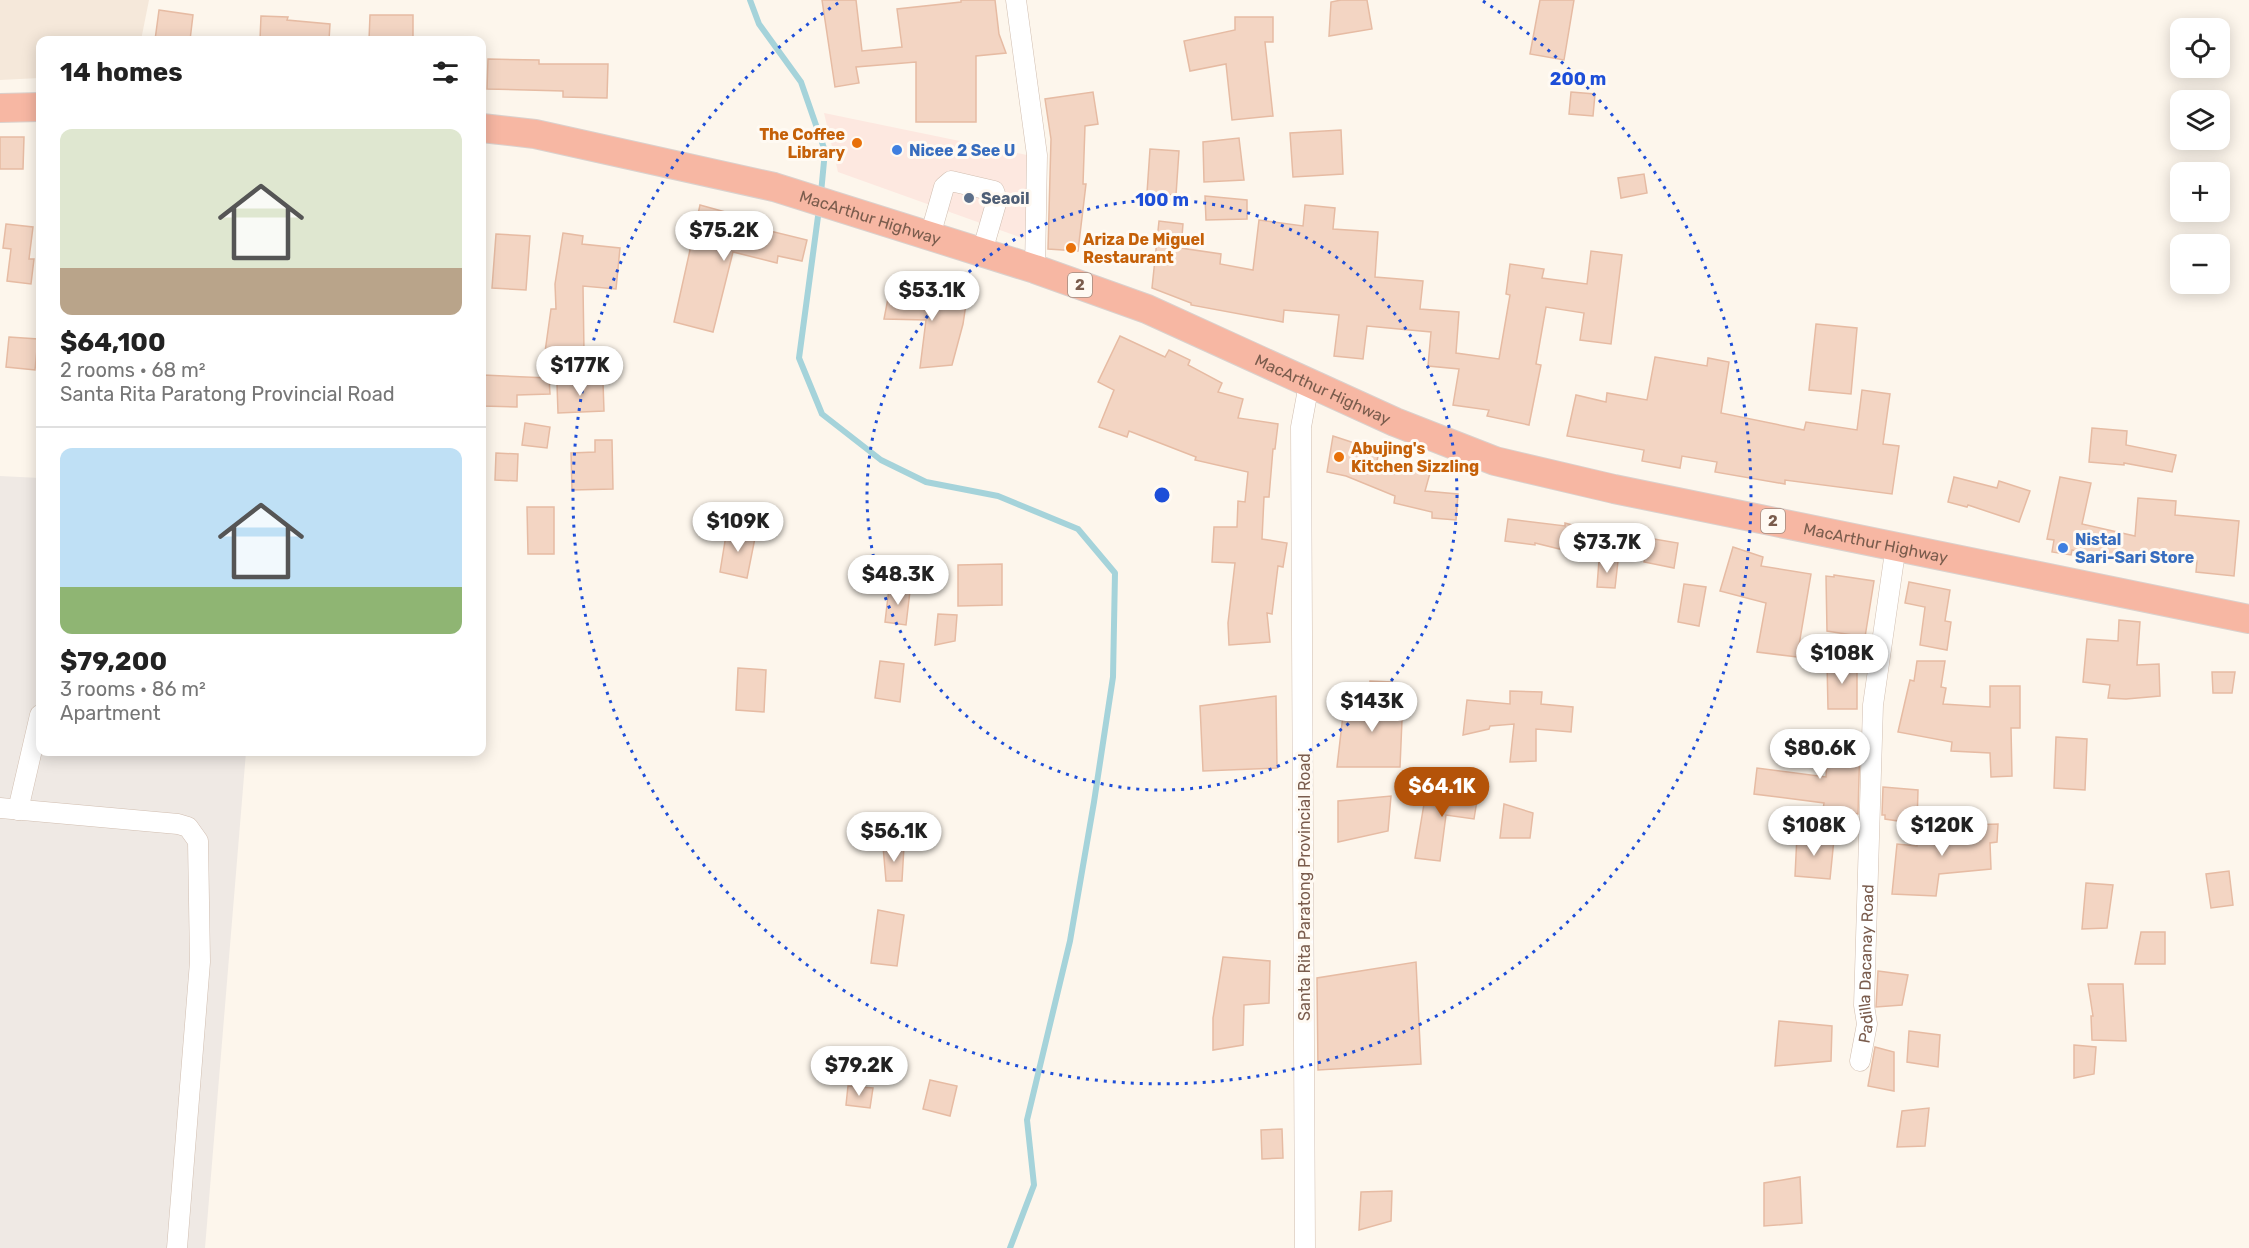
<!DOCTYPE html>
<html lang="en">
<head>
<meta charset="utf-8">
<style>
  :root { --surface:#fff; --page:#f2f2f2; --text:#222; --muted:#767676; --line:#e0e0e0; --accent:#b45309 }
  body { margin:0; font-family:Rubik,sans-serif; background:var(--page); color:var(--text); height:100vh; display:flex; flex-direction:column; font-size:22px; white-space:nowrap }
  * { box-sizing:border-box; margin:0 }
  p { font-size:20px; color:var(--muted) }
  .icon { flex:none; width:33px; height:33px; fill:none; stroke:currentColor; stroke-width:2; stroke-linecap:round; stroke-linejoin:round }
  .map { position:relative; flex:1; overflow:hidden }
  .drawer { position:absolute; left:36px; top:36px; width:450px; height:720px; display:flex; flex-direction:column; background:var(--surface); border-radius:12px; box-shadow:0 3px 15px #0003 }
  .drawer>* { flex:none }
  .controls { position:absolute; left:2170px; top:18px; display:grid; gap:12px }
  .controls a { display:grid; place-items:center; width:60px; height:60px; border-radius:12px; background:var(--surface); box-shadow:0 3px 15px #0003; font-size:30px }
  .price { position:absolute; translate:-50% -51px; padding:0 14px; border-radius:21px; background:#fff; color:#222; font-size:20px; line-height:39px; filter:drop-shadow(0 2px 3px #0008) }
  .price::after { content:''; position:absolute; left:50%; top:36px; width:18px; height:14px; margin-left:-9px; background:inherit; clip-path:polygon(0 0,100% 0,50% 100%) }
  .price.selected { background:var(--accent); color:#fff }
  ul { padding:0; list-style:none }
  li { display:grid; align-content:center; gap:12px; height:318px; padding:0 24px }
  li+li { border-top:2px solid var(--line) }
  li span { display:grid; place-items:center; height:186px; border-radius:12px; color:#555 }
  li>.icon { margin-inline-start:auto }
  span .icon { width:108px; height:108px; fill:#fffc; stroke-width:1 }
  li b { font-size:26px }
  h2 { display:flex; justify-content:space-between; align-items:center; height:72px; padding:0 24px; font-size:26px }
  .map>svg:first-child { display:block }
  .residential { fill:#f5e8da }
  .commercial { fill:#fde8e0 }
  .industrial { fill:#efe9e4 }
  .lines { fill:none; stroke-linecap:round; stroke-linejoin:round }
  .stream { stroke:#a5d3da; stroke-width:6 }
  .building { fill:#f3d5c3; stroke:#e6bba3; stroke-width:1.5 }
  .minor-casing { stroke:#d1beb0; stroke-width:21 }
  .highway-casing { stroke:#dad1cd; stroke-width:30 }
  .minor { stroke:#fff; stroke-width:20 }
  .highway { stroke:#f7b7a3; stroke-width:28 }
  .ring { fill:none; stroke:#1d4ed8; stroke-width:3; stroke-dasharray:3 6 }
  .food-dot { fill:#e8710a; stroke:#fffaf3; stroke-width:2 }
  .shop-dot { fill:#3f7fe0; stroke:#fffaf3; stroke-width:2 }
  .service-dot { fill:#5c6f8a; stroke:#fffaf3; stroke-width:2 }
  .labels { text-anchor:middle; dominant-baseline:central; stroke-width:6; stroke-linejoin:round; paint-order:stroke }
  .shield { fill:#fffaf3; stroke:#a28b7f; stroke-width:1.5 }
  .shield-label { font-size:15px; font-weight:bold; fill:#7a5c4d }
  .food-label { font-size:16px; font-weight:bold; fill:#c56008; stroke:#fffaf3; text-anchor:start }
  .shop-label { font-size:16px; font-weight:bold; fill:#366cbe; stroke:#fffaf3; text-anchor:start }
  .service-label { font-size:16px; font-weight:bold; fill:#4e5e75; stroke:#fffaf3; text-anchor:start }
  .street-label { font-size:16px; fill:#7a5c4d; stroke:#fffaf3 }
  .centre { fill:#1d4ed8; stroke:#fffaf3; stroke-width:3 }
  .ring-label { font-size:18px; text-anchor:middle; font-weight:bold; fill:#1d4ed8; stroke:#fffaf3; stroke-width:6; stroke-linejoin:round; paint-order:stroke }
</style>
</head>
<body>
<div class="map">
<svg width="2249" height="1248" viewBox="0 0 2249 1248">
  <rect width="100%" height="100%" fill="#fdf6ec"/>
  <polygon class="residential" points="0,0 149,0 141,40 40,40 40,78 0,80"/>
  <polygon class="commercial" points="824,113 1032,156 1028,240 838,172"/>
  <polygon class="industrial" points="0,476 40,478 40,752 246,752 205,1248 0,1248"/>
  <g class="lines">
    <g class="stream">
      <polyline points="750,0 759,24 801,82 825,151 821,193"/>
      <polyline points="819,209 799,358 822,414 881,460 926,482 998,496 1078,529 1115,573 1113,677 1094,802 1070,941 1027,1120 1034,1185 1010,1248"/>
    </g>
  </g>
  <g class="building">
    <polygon points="822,0 856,0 862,51 902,47 897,9 961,2 961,0 995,0 999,34 1006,53 976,56 976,122 916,122 916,62 856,67 859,83 835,87"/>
    <polygon points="1341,0 1367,0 1372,29 1329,36 1331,2"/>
    <polygon points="1540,0 1574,0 1564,60 1530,54"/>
    <polygon points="159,10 193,15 190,40 155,40"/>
    <polygon points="370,15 413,15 413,40 369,40"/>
    <polygon points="261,16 288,17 287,20 330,24 329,40 260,40"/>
    <polygon points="1235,17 1273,17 1273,42 1265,42 1273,116 1232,120 1226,64 1190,71 1184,41 1235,30"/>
    <polygon points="488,59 539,60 539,64 608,64 607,98 563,97 563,91 487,89"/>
    <polygon points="1093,92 1098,124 1085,126 1083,184 1086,184 1078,251 1048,249 1051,139 1045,99"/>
    <polygon points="1571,92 1595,94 1593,116 1569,114"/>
    <polygon points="1341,130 1343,174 1293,177 1290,133"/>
    <polygon points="0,137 24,137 23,169 0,169"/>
    <polygon points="1239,138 1244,180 1204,182 1203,142"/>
    <polygon points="1150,149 1179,151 1176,195 1147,193"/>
    <polygon points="1644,174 1647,193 1621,198 1618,178"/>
    <polygon points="1205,196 1247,200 1247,219 1206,220"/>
    <polygon points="700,205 740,216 738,223 807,240 802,261 778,256 777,263 733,252 713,332 674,322"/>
    <polygon points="1305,205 1335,208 1333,229 1378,232 1375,277 1423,281 1420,309 1459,312 1456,353 1499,359 1510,295 1506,294 1510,264 1544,269 1542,278 1587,284 1591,251 1622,255 1611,344 1580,340 1584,313 1546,307 1536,364 1541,365 1529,425 1487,416 1489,410 1453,405 1459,369 1428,366 1431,332 1367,326 1363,359 1334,356 1339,315 1284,310 1283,322 1191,305 1191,303 1152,288 1159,221 1183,224 1181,248 1221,254 1220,264 1253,270 1259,220 1303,226"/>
    <polygon points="6,224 33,227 29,259 34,259 31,284 7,281 11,249 3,248"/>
    <polygon points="563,233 583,236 582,244 620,248 616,289 583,286 584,352 545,352 551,309 556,309 555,284"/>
    <polygon points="496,234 530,236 526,290 492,288"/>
    <polygon points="932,291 967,297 963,324 952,365 920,368 926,320 884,319 889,293 931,294"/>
    <polygon points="1816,324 1857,328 1851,394 1809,390"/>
    <polygon points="1120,336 1165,357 1169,350 1190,360 1188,365 1222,383 1218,392 1243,399 1238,418 1278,424 1275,449 1273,449 1269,497 1264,497 1262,539 1287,543 1283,567 1278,566 1272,614 1267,613 1270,642 1229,645 1228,623 1235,563 1212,562 1214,527 1237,527 1238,501 1245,502 1248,472 1195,460 1196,457 1129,431 1127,437 1099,427 1114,390 1098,382"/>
    <polygon points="9,337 38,339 35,370 6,367"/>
    <polygon points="1655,357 1707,366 1708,358 1729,362 1721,413 1804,430 1806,422 1857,430 1862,390 1890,394 1883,444 1899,446 1892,494 1785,480 1785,484 1715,472 1717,462 1682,456 1680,468 1642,461 1644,450 1567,436 1576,395 1606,402 1607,393 1647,400"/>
    <polygon points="483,375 549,378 550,394 517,395 517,407 482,406"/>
    <polygon points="603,382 604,411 558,413 557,384"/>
    <polygon points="525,423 550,427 547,448 522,445"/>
    <polygon points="2092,428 2127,431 2126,445 2176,455 2172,472 2124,463 2124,465 2089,462"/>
    <polygon points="1333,436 1379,451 1377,461 1430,473 1425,491 1458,494 1456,520 1432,518 1432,512 1394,503 1395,496 1346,476 1327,472"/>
    <polygon points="595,440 612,440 613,489 572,490 571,453 595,452"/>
    <polygon points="496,453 518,454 517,481 495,480"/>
    <polygon points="1954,477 1997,488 1999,481 2030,491 2019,522 1968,505 1967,507 1948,502"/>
    <polygon points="2060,477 2091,483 2082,524 2135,536 2138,498 2176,501 2175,515 2239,521 2234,576 2196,572 2197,561 2115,554 2113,560 2072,550 2071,555 2052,552 2054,540 2047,539"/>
    <polygon points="527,507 554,507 554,554 528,554"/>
    <polygon points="1508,519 1565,526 1565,523 1587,529 1580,554 1535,543 1535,545 1505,541"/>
    <polygon points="727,529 756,533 747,578 720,572"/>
    <polygon points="1648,538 1678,543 1674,568 1644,562"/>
    <polygon points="1733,547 1763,557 1761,566 1811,574 1797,657 1757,652 1766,603 1720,591"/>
    <polygon points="1599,560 1618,561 1615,588 1597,587"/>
    <polygon points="1002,564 1002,605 958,606 958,565"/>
    <polygon points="1834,575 1874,581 1865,637 1827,631 1826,576 1834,577"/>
    <polygon points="1909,582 1950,590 1945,621 1951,622 1947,650 1920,645 1925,607 1905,603"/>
    <polygon points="1684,584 1706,587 1699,626 1678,622"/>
    <polygon points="889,588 910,591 906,625 885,622"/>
    <polygon points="938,614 957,615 955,641 935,645"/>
    <polygon points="2119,620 2140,622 2137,665 2159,664 2160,696 2126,699 2108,698 2110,685 2083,682 2087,639 2118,641"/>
    <polygon points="880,661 904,664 900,702 875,698"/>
    <polygon points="1917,661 1945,661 1941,687 1946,688 1943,704 1990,707 1990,686 2020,686 2020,728 2011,728 2012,776 1991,777 1990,753 1951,751 1952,742 1898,732 1910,680 1914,681"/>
    <polygon points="1827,662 1857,662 1857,709 1828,709"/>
    <polygon points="738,668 766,670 764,712 736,710"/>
    <polygon points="2212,672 2235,672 2232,693 2213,693"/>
    <polygon points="1370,681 1392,682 1391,719 1402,720 1400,767 1337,767 1343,715 1368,717"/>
    <polygon points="1510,691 1542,692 1541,704 1573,707 1571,732 1536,729 1536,761 1510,762 1514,724 1490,726 1489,729 1463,735 1467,700 1510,704"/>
    <polygon points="1276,696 1277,768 1203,771 1200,706"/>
    <polygon points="2056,737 2087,739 2085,790 2054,788"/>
    <polygon points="1828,740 1860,741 1858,814 1823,809 1824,803 1754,794 1757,768 1826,777"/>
    <polygon points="1883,787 1918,790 1917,824 1885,819 1885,815 1882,815"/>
    <polygon points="1479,788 1474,819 1446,815 1440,861 1415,858 1426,792"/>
    <polygon points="1391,796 1388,831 1338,842 1338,801"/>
    <polygon points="1504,804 1533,813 1530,838 1500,838"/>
    <polygon points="1998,824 1997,842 1990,843 1991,869 1939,874 1936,896 1892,894 1897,844 1917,846 1919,829 1967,830 1968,825"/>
    <polygon points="1797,835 1834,839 1830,879 1795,876"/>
    <polygon points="883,846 904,846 902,881 886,881"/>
    <polygon points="2229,871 2233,905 2211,908 2206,874"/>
    <polygon points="2086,883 2113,885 2107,928 2082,929"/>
    <polygon points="878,910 904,915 897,966 871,963"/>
    <polygon points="2141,932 2165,932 2165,964 2135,964"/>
    <polygon points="1223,957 1270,961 1269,1003 1244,1005 1243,1045 1213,1050 1213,1018"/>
    <polygon points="1416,962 1421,1064 1318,1070 1317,978"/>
    <polygon points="1878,971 1908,975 1902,1005 1876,1007"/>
    <polygon points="2088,984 2123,984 2126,1041 2092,1040 2091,1016 2093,1016"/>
    <polygon points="1779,1021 1832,1026 1831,1061 1775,1066"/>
    <polygon points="1909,1031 1940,1035 1938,1067 1907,1062"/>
    <polygon points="2074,1045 2096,1047 2094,1074 2074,1078"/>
    <polygon points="1875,1047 1894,1052 1894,1091 1868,1086"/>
    <polygon points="930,1080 957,1086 950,1116 923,1109"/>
    <polygon points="848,1086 873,1088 870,1108 846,1105"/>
    <polygon points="1929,1108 1925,1146 1897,1147 1902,1111"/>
    <polygon points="1282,1129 1283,1158 1262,1159 1261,1130"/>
    <polygon points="1800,1177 1802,1223 1764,1226 1764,1183"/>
    <polygon points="1392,1191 1391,1221 1359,1230 1361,1192"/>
  </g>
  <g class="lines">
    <g class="minor-casing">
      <g id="minor">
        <polyline points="1016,0 1037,155 1035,269"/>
        <polyline points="930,236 944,187 951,181 994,191 997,200 982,252"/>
        <polyline points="0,808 178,824 188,827 198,841 200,962 177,1248"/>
        <polyline points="18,810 40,715"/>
        <path id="s1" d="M 1860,1061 L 1867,1024 L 1864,1005 L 1873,705 L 1896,545"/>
        <polyline points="1305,1248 1301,427 1309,384"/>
      </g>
    </g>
    <g class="highway-casing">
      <g id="highway">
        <polyline points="0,108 40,107"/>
        <path id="s2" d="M 482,128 L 535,134 L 774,187 L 1035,269 L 1147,309 L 1395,422 L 1495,461 L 1614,489 L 2249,619"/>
      </g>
    </g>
    <use href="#minor" class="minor"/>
    <use href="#highway" class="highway"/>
  </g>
  <g class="ring">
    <circle cx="1162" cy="495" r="295"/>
    <path d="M1483 1A589 589 0 1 1 841 1"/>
  </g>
  <g class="food-dot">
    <circle cx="857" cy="143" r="6"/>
    <circle cx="1071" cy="248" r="6"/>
    <circle cx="1339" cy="457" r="6"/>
  </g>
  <g class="shop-dot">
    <circle cx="897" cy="150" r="6"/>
    <circle cx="2063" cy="548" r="6"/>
  </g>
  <circle class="service-dot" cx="969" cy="198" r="6"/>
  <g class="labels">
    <g class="shield">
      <rect x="1068" y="273" width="24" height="24" rx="4.5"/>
      <rect x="1761" y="509" width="24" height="24" rx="4.5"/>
    </g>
    <g class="shield-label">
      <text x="1080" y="285">2</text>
      <text x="1773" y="521">2</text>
    </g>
    <g class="food-label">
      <text x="845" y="134" text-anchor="end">The Coffee<tspan x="845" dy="18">Library</tspan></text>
      <text x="1083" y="239">Ariza De Miguel<tspan x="1083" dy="18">Restaurant</tspan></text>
      <text x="1351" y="448">Abujing's<tspan x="1351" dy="18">Kitchen Sizzling</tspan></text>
    </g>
    <g class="shop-label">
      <text x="909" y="150">Nicee 2 See U</text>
      <text x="2075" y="539">Nistal<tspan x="2075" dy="18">Sari-Sari Store</tspan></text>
    </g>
    <g class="service-label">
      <text x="981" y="198">Seaoil</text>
    </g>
    <g class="street-label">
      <text stroke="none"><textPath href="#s2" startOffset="399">MacArthur Highway</textPath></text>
      <text stroke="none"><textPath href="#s2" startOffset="884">MacArthur Highway</textPath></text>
      <text stroke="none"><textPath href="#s2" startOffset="1460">MacArthur Highway</textPath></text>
      <text transform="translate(1304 887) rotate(-90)">Santa Rita Paratong Provincial Road</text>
      <text stroke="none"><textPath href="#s1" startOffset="98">Padilla Dacanay Road</textPath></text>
    </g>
  </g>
  <circle cx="1162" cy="495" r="9" class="centre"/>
  <g class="ring-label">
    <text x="1578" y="85">200 m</text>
    <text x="1162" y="206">100 m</text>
  </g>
</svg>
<div class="controls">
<a><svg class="icon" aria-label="locate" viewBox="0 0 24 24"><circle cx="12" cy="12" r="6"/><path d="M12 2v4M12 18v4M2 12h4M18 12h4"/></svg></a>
<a><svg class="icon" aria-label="layers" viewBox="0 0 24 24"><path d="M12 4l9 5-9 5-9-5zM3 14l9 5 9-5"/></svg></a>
<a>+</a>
<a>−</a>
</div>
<b class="price" style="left:724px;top:262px">$75.2K</b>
<b class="price" style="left:932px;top:322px">$53.1K</b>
<b class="price" style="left:580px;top:397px">$177K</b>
<b class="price" style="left:738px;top:553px">$109K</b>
<b class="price" style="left:1607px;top:574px">$73.7K</b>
<b class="price" style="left:898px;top:606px">$48.3K</b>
<b class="price" style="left:1842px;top:685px">$108K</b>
<b class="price" style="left:1372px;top:733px">$143K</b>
<b class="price" style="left:1820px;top:780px">$80.6K</b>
<b class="price selected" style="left:1442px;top:818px">$64.1K</b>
<b class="price" style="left:1814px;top:857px">$108K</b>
<b class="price" style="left:1942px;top:857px">$120K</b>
<b class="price" style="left:894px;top:863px">$56.1K</b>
<b class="price" style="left:859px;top:1097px">$79.2K</b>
<section class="drawer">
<h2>14 homes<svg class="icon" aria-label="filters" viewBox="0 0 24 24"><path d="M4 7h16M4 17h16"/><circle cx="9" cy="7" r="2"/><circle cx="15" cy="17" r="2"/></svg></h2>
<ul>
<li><span style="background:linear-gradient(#dfe7d0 75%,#b9a48a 0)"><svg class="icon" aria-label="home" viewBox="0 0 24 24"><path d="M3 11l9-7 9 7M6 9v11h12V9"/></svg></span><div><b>$64,100</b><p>2 rooms · 68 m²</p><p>Santa Rita Paratong Provincial Road</p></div></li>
<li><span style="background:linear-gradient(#bfe0f5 75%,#8fb573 0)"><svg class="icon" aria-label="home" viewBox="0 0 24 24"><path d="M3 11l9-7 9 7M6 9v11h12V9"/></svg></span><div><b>$79,200</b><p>3 rooms · 86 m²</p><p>Apartment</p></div></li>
</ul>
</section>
</div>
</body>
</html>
